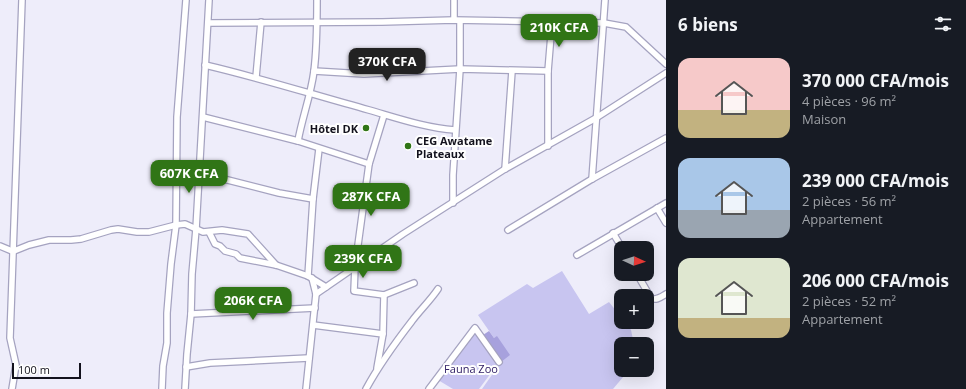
<!DOCTYPE html>
<html lang="fr">
<head>
<meta charset="utf-8">
<style>
  :root { --surface:#171b24; --page:#242831; --text:#f1f3f6; --muted:#9ea1a6; --accent:#307516 }
  body { margin:0; font-family:"Open Sans",sans-serif; background:var(--page); color:var(--text); height:100vh; display:flex; flex-direction:column; font-size:15px; white-space:nowrap }
  * { box-sizing:border-box; margin:0 }
  p { font-size:13px; color:var(--muted) }
  .icon { flex:none; width:22px; height:22px; fill:none; stroke:currentColor; stroke-width:2; stroke-linecap:round; stroke-linejoin:round }
  .map { position:relative; flex:1; overflow:hidden }
  .panel { display:flex; flex-direction:column; background:var(--surface); width:300px }
  .panel>* { flex:none }
  .needle { width:26px; rotate:93deg }
  .buttons { position:absolute; left:614px; top:241px; display:grid; gap:8px }
  .buttons a { display:grid; place-items:center; width:40px; height:40px; border-radius:8px; background:var(--surface); box-shadow:0 4px 16px #0002; font-size:20px }
  .scale { position:absolute; left:12px; bottom:10px; width:69px; box-sizing:border-box; padding-left:4px; border:2px solid #13121d; border-top:0; font-size:11px; line-height:14px; white-space:nowrap; color:#13121d; -webkit-text-stroke:3px #fff; paint-order:stroke }
  .price { position:absolute; translate:-50% -34px; padding:0 9px; border-radius:8px; background:var(--accent); color:#fff; font-size:13px; line-height:26px; filter:drop-shadow(0 1px 2px #0008) }
  .price::after { content:''; position:absolute; left:50%; top:24px; width:12px; height:9px; margin-left:-6px; background:inherit; clip-path:polygon(0 0,100% 0,50% 100%) }
  .price.current { background:#222; color:#fff }
  ul { padding:0; list-style:none }
  li { display:flex; align-items:center; gap:12px; height:100px; padding:0 12px }
  li span { display:grid; place-items:center; flex:none; width:112px; height:80px; border-radius:12px; color:#555 }
  li>.icon { margin-inline-start:auto }
  span .icon { width:48px; height:48px; fill:#fffc; stroke-width:1 }
  li b { font-size:17px }
  h2 { display:flex; justify-content:space-between; align-items:center; height:48px; padding:0 12px; font-size:17px }
  main { display:flex; flex:1; min-height:0 }
  .map>svg:first-child { display:block }
  .green { fill:#c8c5f0 }
  .water { fill:#a7a1dd }
  .lines { fill:none; stroke-linecap:round; stroke-linejoin:round }
  .minor-casing { stroke:#a5a3c0; stroke-width:8 }
  .minor { stroke:#fff; stroke-width:5.5 }
  .poi-dot { fill:#307516; stroke:#fff; stroke-width:1.5 }
  .labels { text-anchor:middle; dominant-baseline:central; stroke-width:4; stroke-linejoin:round; paint-order:stroke }
  .poi-label { font-size:11px; font-weight:bold; fill:#13121d; stroke:#fff; text-anchor:end }
  .park-label { font-size:11px; fill:#312066; stroke:#fff }
</style>
</head>
<body>
<main>
<div class="map">
<svg width="666" height="389" viewBox="0 0 666 389">
  <rect width="100%" height="100%" fill="#eeedfa"/>
  <g class="green">
    <polygon points="562,271 589,314 609,302 621,317 621,322 625,322 631,330 634,344 621,344 621,370 629,370 613,389 482,389 501,362 497,337 494,338 478,315 527,284 533,288"/>
    <polygon points="476,332 497,365 479,389 453,389 438,380"/>
  </g>
  <polygon class="water" points="489,331 494,338 497,336 510,355 501,362 483,335"/>
  <g class="lines">
    <g class="minor-casing">
      <g id="minor">
        <polyline points="454,20 454,0"/>
        <polyline points="208,23 382,22 454,20 604,23 626,27 666,64"/>
        <path d="M 205,65 C 261,78 314,95 369,110 C 397,118 426,128 455,130"/>
        <polyline points="314,71 364,74 460,69 548,71"/>
        <polyline points="256,77 261,22"/>
        <polyline points="384,115 369,164 355,267 354,291 384,295 414,283"/>
        <polyline points="203,117 298,141 369,164"/>
        <path d="M 298,141 C 302,118 311,95 314,71 C 317,48 317,24 317,0"/>
        <polyline points="548,146 548,71 552,23"/>
        <polyline points="505,169 512,71"/>
        <polyline points="200,173 279,193 313,199"/>
        <polyline points="592,179 605,0"/>
        <polyline points="453,203 453,175 460,69 460,21"/>
        <polyline points="657,208 666,223"/>
        <polyline points="508,230 592,179 666,138"/>
        <polyline points="209,232 215,244 220,246 225,251 236,254 240,258 276,265 308,276 326,287"/>
        <polyline points="613,233 622,248"/>
        <polyline points="0,246 12,251 14,251 29,245 49,240 71,240 81,239 111,230 118,229 137,232 149,232 176,225 185,224 203,232 222,230 248,234 276,265"/>
        <polyline points="577,255 666,203"/>
        <path d="M 637,274 L 651,298 C 656,301 661,297 666,294"/>
        <polyline points="308,276 313,199 319,149"/>
        <polyline points="316,294 403,234 505,169 596,118 666,73"/>
        <polyline points="191,314 315,308"/>
        <polyline points="313,325 383,334"/>
        <polyline points="186,367 210,363 309,358"/>
        <polyline points="377,368 383,334 384,295"/>
        <polyline points="12,389 16,365 10,338 22,0"/>
        <polyline points="162,389 163,366 167,343 167,313 171,264 176,225 177,117 186,0"/>
        <polyline points="185,389 187,354 191,314 192,274 196,229 209,0"/>
        <polyline points="306,389 316,294 312,278"/>
        <path d="M 366,389 C 379,365 395,343 412,321 C 420,310 430,301 438,289"/>
        <polyline points="429,389 475,328 499,362"/>
      </g>
    </g>
    <use href="#minor" class="minor"/>
  </g>
  <g class="poi-dot">
    <circle cx="366" cy="128" r="4"/>
    <circle cx="408" cy="146" r="4"/>
  </g>
  <g class="labels">
    <g class="poi-label">
      <text x="358" y="128">Hôtel DK</text>
      <text x="416" y="140" text-anchor="start">CEG Awatame<tspan x="416" dy="13">Plateaux</tspan></text>
    </g>
    <g class="park-label">
      <text x="471" y="368">Fauna Zoo</text>
    </g>
  </g>
</svg>
<div class="buttons">
<a><svg class="needle" viewBox="-14 -14 28 28"><path d="M0-13l5 13h-10z" fill="#e53935"/><path d="M0 13l5-13h-10z" fill="#9ea1a6"/></svg></a>
<a>+</a>
<a>−</a>
</div>
<div class="scale">100 m</div>
<b class="price" style="left:559px;top:48px">210K CFA</b>
<b class="price current" style="left:387px;top:82px">370K CFA</b>
<b class="price" style="left:189px;top:194px">607K CFA</b>
<b class="price" style="left:371px;top:217px">287K CFA</b>
<b class="price" style="left:363px;top:279px">239K CFA</b>
<b class="price" style="left:253px;top:321px">206K CFA</b>
</div>
<section class="panel">
<h2>6 biens<svg class="icon" aria-label="filters" viewBox="0 0 24 24"><path d="M4 7h16M4 17h16"/><circle cx="9" cy="7" r="2"/><circle cx="15" cy="17" r="2"/></svg></h2>
<ul>
<li><span style="background:linear-gradient(#f6c9c9 65%,#c2b280 0)"><svg class="icon" aria-label="home" viewBox="0 0 24 24"><path d="M3 11l9-7 9 7M6 9v11h12V9"/></svg></span><div><b>370 000 CFA/mois</b><p>4 pièces · 96 m²</p><p>Maison</p></div></li>
<li><span style="background:linear-gradient(#a9c7e8 65%,#9aa5b1 0)"><svg class="icon" aria-label="home" viewBox="0 0 24 24"><path d="M3 11l9-7 9 7M6 9v11h12V9"/></svg></span><div><b>239 000 CFA/mois</b><p>2 pièces · 56 m²</p><p>Appartement</p></div></li>
<li><span style="background:linear-gradient(#dfe7d0 75%,#c2b280 0)"><svg class="icon" aria-label="home" viewBox="0 0 24 24"><path d="M3 11l9-7 9 7M6 9v11h12V9"/></svg></span><div><b>206 000 CFA/mois</b><p>2 pièces · 52 m²</p><p>Appartement</p></div></li>
</ul>
</section>
</main>
</body>
</html>
